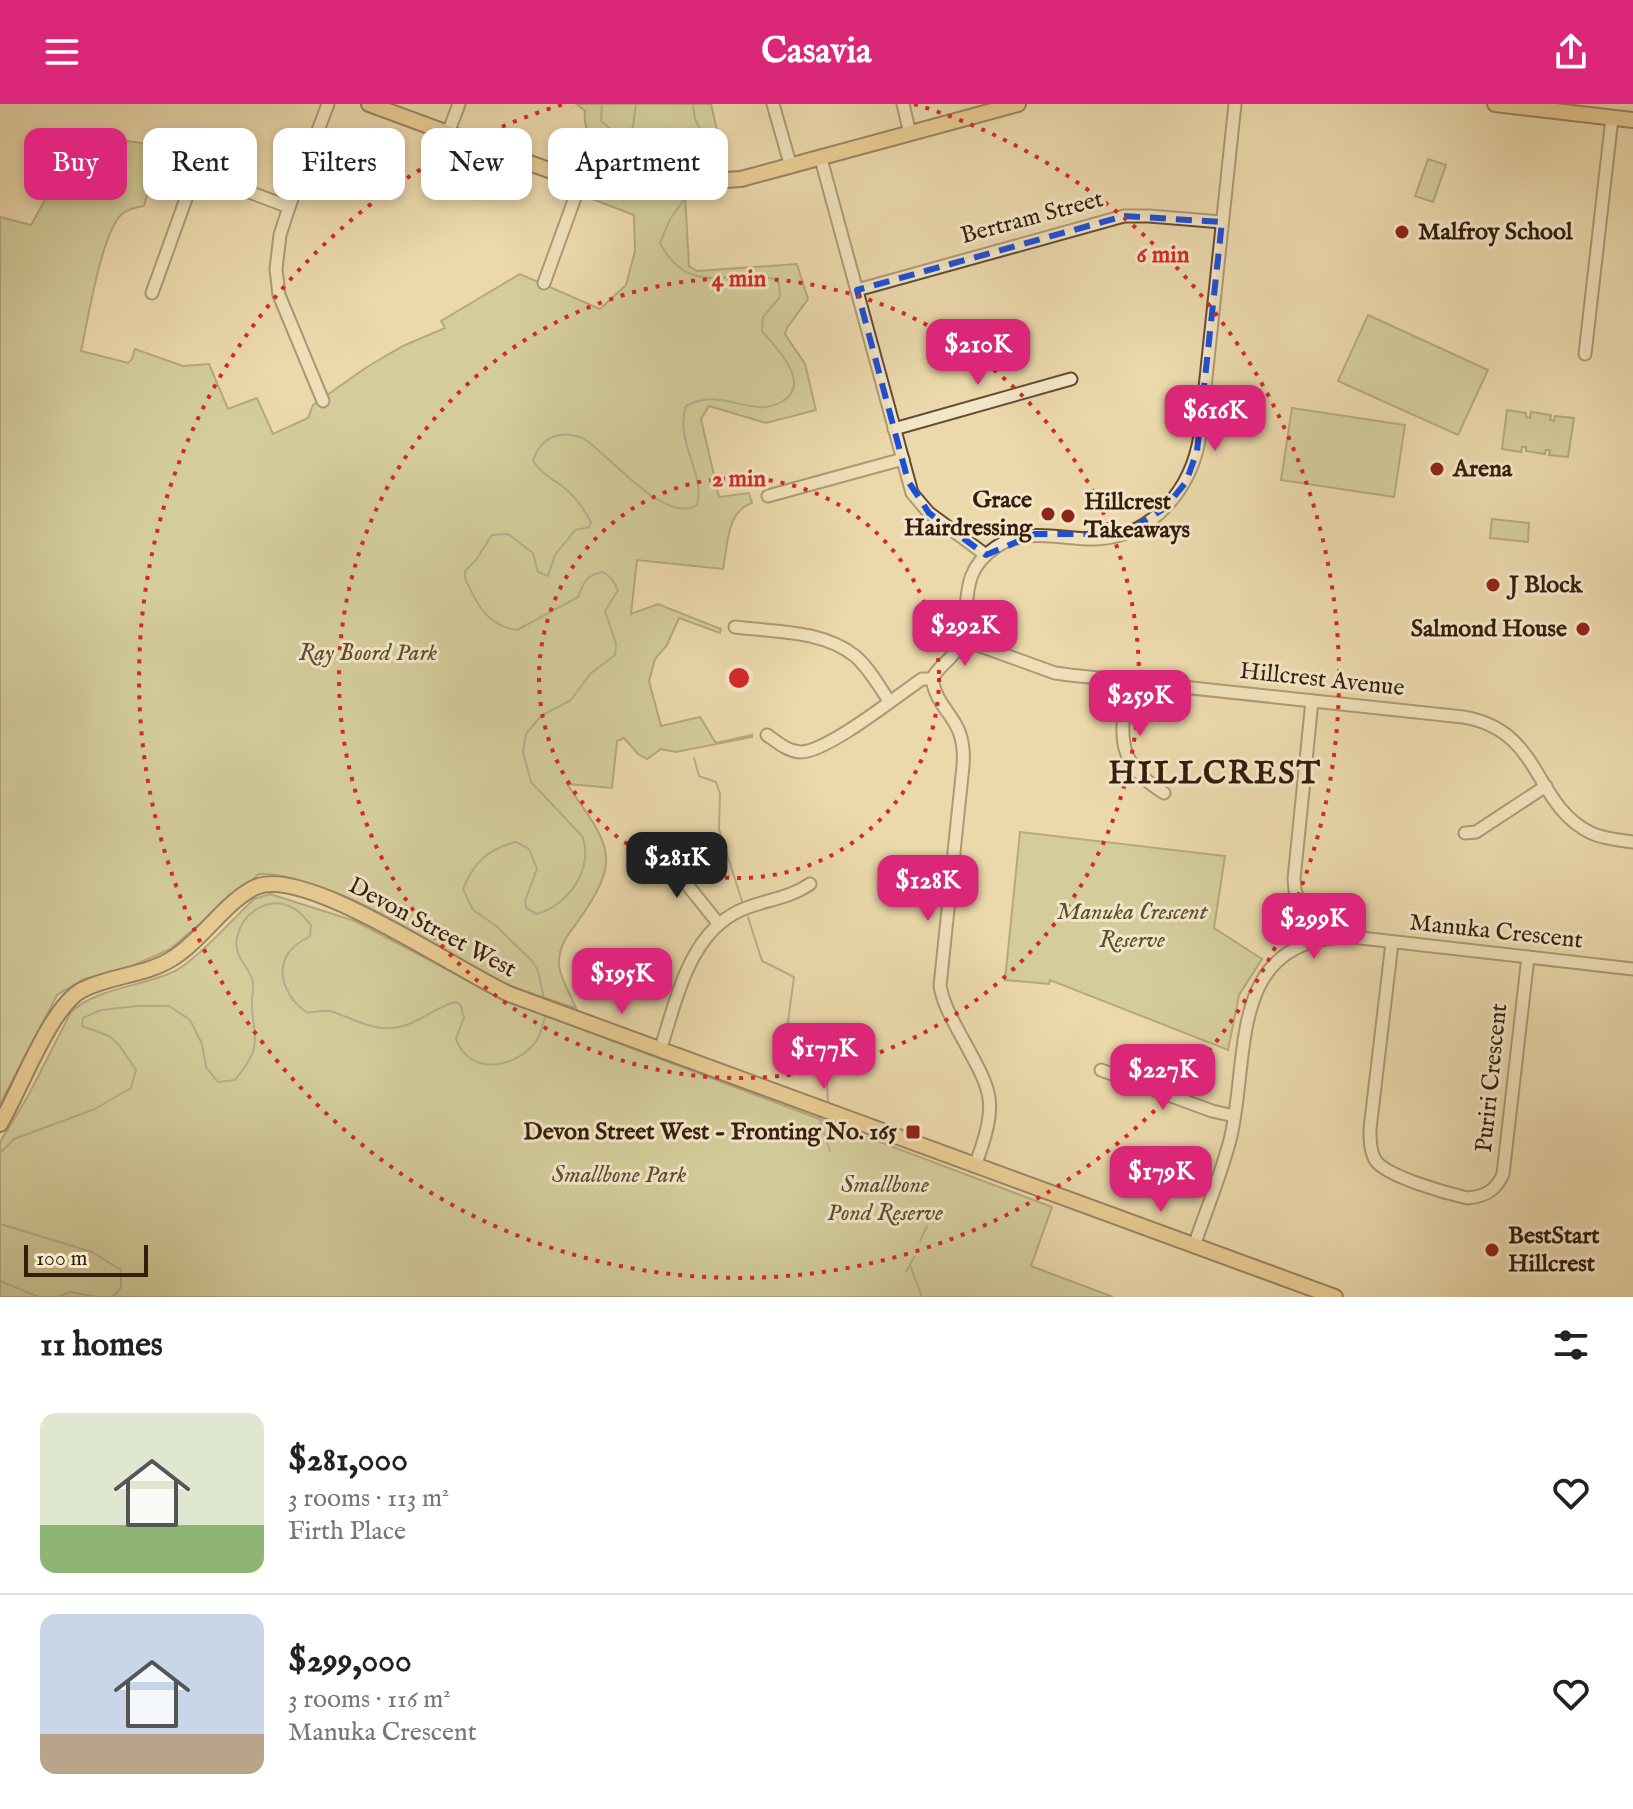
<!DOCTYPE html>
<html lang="en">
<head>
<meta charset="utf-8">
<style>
  :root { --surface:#fff; --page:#f2f2f2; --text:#222; --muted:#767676; --line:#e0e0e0; --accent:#db2777 }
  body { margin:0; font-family:"IM FELL English",serif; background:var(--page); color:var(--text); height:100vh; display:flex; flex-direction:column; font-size:30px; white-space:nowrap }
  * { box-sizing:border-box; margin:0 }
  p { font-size:26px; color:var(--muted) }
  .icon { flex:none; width:44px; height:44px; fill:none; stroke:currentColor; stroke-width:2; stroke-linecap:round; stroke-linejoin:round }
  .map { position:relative; height:1193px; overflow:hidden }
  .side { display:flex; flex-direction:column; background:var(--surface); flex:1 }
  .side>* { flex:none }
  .banner { position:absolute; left:24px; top:24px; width:800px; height:72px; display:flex; gap:16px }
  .scale { position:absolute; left:24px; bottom:20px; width:124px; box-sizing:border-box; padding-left:8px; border:4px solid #351d0c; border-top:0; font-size:22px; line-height:28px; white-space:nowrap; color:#351d0c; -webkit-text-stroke:6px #f2e6c8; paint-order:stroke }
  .price { position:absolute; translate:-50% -68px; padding:0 18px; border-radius:16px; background:var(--accent); color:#fff; font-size:26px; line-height:52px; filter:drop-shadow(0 2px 4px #0008) }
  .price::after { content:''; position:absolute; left:50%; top:48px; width:24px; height:18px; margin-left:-12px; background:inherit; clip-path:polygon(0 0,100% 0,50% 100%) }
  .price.on { background:#222; color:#fff }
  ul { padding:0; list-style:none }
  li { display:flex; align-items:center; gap:24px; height:200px; padding:0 40px }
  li+li { border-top:2px solid var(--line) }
  li span { display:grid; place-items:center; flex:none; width:224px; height:160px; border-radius:16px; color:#555 }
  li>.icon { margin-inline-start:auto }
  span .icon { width:96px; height:96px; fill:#fffc; stroke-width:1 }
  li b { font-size:34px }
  h2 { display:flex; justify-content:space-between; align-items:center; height:96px; padding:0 40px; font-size:34px }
  .pill { padding:0 28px; border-radius:16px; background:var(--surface); box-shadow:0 4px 12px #0003; font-size:28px; line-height:72px }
  .pill.on { background:var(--accent); color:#fff }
  header { display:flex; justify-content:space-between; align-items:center; height:104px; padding:0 40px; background:var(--accent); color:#fff; font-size:36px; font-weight:700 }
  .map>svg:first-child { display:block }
  .green { fill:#b9be88; stroke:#776e4a; stroke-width:2 }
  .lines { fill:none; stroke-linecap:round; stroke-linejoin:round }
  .stream { stroke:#717b6e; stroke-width:2 }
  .minor-casing { stroke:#624c34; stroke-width:15 }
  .major-casing { stroke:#351d0c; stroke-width:18 }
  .minor { stroke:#f2e6c8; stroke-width:11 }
  .major { stroke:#e6bc76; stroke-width:14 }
  .marked { fill:none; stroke:#1d4ed8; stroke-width:6; stroke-dasharray:16 10; stroke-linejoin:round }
  .ring { fill:none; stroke:#d62828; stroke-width:4; stroke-dasharray:4 8 }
  .poi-dot { fill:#8f2418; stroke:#f2e6c8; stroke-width:3 }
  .labels { text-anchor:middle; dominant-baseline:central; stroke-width:6; stroke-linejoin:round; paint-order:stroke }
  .street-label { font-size:24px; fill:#351d0c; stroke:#f2e6c8 }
  .poi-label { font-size:24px; font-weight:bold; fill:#351d0c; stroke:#f2e6c8; text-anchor:start }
  .park-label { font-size:24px; font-style:italic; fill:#5d4d31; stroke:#f2e6c8 }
  .district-label { font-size:32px; font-weight:bold; letter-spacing:2px; fill:#351d0c; stroke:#f2e6c8 }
  .centre { fill:#d62828; stroke:#f2e6c8; stroke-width:4 }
  .ring-label { font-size:24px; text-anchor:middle; font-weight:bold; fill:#d62828; stroke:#f2e6c8; stroke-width:6; stroke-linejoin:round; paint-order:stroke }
</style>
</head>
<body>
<header><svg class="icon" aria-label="menu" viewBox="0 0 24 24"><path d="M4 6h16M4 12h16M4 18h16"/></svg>Casavia<svg class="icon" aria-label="share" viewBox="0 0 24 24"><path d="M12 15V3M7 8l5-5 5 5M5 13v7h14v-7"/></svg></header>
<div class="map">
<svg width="1633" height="1193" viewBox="0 0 1633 1193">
  <rect width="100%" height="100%" fill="#ebd8ab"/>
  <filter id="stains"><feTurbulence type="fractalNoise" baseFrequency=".0025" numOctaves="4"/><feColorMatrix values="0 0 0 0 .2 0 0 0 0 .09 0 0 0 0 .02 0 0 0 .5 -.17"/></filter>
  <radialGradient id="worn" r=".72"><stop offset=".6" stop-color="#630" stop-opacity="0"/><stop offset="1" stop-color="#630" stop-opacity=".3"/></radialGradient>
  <g class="green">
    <path d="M 576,0 L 711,0 L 726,64 L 639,70 L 637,54 C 612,46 581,40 585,7 Z"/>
    <path d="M 101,36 L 120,36 L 161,42 L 144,102 C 135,104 128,105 121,111 C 101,131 88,216 81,247 L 128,259 L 132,255 L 135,245 L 183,262 L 209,260 L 228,305 L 257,294 L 273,330 L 308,314 L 313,301 L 367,263 L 403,242 L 445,224 L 441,217 L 520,170 L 600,205 L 626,181 L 635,147 L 634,111 L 587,93 L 685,90 L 689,162 L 697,167 L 797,160 L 808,195 L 787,224 L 785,230 L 805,260 L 816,306 L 766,319 L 709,302 L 701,315 L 719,393 L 749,389 L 752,399 C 726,408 728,441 723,465 L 637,456 L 631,510 L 658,500 L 721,525 L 720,529 L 679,514 L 667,541 L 655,555 L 649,577 L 661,622 L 700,613 L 716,639 L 752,631 L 752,633 L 676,648 L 661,645 L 647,655 L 638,650 L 624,634 L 617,637 L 612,684 L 567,680 C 610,743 624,753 576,820 C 567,832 559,842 559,858 C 559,872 570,890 576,904 C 541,893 504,881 472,864 C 416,835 375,800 314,781 C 296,775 278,769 259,770 L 170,845 L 132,862 L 84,875 L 57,891 L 0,1000 L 0,113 L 31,121 L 68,54 L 79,44 Z"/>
    <polygon points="1428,55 1446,61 1433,98 1415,92"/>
    <polygon points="1368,211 1488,266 1458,331 1338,277"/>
    <polygon points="1292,304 1405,321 1394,393 1281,376"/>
    <polygon points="1507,306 1526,309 1526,313 1530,314 1531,308 1551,311 1550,316 1554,317 1555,312 1574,314 1568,353 1549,351 1550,346 1546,346 1545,350 1526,347 1526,343 1522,343 1521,348 1502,345"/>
    <polygon points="1492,415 1529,419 1528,438 1490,434"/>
    <polygon points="1020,728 1225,752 1214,824 1262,855 1239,891 1228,946 1050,876 1049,880 1005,876"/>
    <path d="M 270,790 L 355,817 L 507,897 L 1052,1103 L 1031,1162 L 1113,1193 L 0,1193 L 0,1038 L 28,992 L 71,908 C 98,883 142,883 175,867 C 195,857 235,813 254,795 Z"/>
  </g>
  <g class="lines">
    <g class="stream">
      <polyline points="602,0 601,17 617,31 629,28 633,22 636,0"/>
      <polyline points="693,0 695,15 712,48 698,72"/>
      <polyline points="694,654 699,672 716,678 720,690 719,725 742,797"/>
      <polyline points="748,813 762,857 794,873 787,925 821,939 825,947 828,997"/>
      <path d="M 544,895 L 538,867 L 532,857 L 495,821 L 473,806 L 463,785 C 474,758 488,745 516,738 L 529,745 L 537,765 L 525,797 L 526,804 L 537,810 C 568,802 595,763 582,732 L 531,678 L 523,648 L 526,630 L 541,612 L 571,596 L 591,569 L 615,551 L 616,540 L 605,507 L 618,486 L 612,475 L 603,468 C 586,471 584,478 578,493 L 517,526 C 495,523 483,510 473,491 C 469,481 464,477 465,467 L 476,456 L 492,431 L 508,430 L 533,449 L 538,468 L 548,472 L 555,451 L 575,426 L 589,423 L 591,418 C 584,405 574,391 562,382 C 551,374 541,369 533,357 C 541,333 559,325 583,334 C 609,350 664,421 697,401 C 706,370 674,337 686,302 C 713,288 729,300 758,303 C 766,304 774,302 781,298 C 814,280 776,244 762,227 L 763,213 L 780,193 L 779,179 C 750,155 692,203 660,139 L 670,115 L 692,85"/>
      <polyline points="819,1014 830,1047"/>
      <path d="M 0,1049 L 14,1035 L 95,1005 L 131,984 L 136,966 L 119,941 L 109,932 L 82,922 L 83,914 L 101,906 L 137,902 L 169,902 L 190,916 L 202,940 L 206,963 L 218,978 L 235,976 C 261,944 255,941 252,903 C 251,895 254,886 253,878 C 249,861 233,854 237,833 C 243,808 269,791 293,804 C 300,807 305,815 311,821 L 310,832 C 301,837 290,844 286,853 C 276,874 290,898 308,909 C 316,908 326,905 333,908 C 352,914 371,926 392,924 C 416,922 433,904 455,898 L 460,900 L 464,913 L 456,935 C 470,972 513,965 535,939 C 541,931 543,919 546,909"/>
      <polyline points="0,1120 92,1148 121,1166 121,1184 112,1193"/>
      <polyline points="920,1137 927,1122"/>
      <polyline points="910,1161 922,1193"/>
      <polyline points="906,1168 914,1153"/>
      <polyline points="0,1177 39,1193"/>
      <polyline points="57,1193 70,1188 98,1193"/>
    </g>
    <g class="minor-casing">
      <g id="minor">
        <polyline points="773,0 791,63"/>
        <polyline points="903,0 910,30"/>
        <polyline points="448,29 459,0"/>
        <polyline points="159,54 289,103"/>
        <polyline points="821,55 912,389 929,409 986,451"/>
        <polyline points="544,179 581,77"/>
        <polyline points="857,186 1124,112 1149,112 1222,118"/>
        <polyline points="152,189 196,67"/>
        <polyline points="1585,250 1612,14"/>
        <polyline points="323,297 279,191 276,165 280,131 289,103 328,0"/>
        <polyline points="894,325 1071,275"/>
        <polyline points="768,392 903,355"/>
        <path d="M 735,523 C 774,528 823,526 855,552 C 869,564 879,582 889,597"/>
        <path d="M 961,535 L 1055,569 L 1070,571 L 1463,613 C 1543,626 1532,700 1591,729 C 1604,735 1619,736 1633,738"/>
        <path d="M 932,575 C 938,562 952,556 958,543 C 975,508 953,472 996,443 C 1028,422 1062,436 1097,435 C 1154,432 1192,384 1200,331 L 1235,0"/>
        <path d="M 932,575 C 938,611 967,612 963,662 L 940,882 C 943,899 951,913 959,928 C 992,989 1000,994 975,1062"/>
        <path d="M 1128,577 C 1121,631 1113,657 1164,689"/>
        <polyline points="1312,597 1294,775 1295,786 1313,838"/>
        <path d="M 767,631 C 777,638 787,647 800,648 C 826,649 897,592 922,575 L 932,575"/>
        <polyline points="1465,729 1476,728 1546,682"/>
        <polyline points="664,752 718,819"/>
        <path d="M 1392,839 L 1370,1025 C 1370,1036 1370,1048 1376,1057 C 1388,1073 1446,1089 1467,1094 C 1484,1093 1496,1087 1503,1070 L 1528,853"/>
        <path d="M 660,946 C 677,896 688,830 741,806 C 764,796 788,795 810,780"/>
        <polyline points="1101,966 1212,1007 1234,1012"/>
        <path d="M 1194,1142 C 1206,1106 1222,1069 1231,1032 C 1250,948 1227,833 1352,833 L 1633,865"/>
      </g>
    </g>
    <g class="major-casing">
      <g id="major">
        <polyline points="369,0 565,72 595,80 616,83 741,75 1018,0"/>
        <polyline points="1495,0 1633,16"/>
        <path d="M 0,1020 C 20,987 50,903 82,886 C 111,871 145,872 173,854 C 201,837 228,795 256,783 C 305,761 458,867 509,890 L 1335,1193"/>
      </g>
    </g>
    <use href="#minor" class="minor"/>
    <use href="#major" class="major"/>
  </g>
  <path d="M0 0H1633V1193H0ZM 1124,112 L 1222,118 L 1197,347 L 1186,378 L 1165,404 L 1124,430 L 1035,430 L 986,451 L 929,409 L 908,377 L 857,186 Z" fill="#ebd8ab" fill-opacity=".55" fill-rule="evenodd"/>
  <path class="marked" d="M 1124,112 L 1222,118 L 1197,347 L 1186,378 L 1165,404 L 1124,430 L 1035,430 L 986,451 L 929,409 L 908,377 L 857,186 Z"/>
  <g class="ring">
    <circle cx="739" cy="574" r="200"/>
    <circle cx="739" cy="574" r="400"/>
    <path d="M914 0A600 600 0 1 1 564 0"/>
  </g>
  <g class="poi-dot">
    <circle cx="1402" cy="128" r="8"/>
    <circle cx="1437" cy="365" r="8"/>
    <circle cx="1048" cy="410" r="8"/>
    <circle cx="1068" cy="412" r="8"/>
    <circle cx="1493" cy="481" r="8"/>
    <circle cx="1583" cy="525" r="8"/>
    <rect x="905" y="1020" width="16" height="16" rx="4"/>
    <circle cx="1492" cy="1146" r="8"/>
  </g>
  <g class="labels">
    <g class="street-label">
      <text transform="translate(1032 114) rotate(-15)">Bertram Street</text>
      <text transform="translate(1322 576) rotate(6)">Hillcrest Avenue</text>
      <text transform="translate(432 824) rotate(28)">Devon Street West</text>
      <text transform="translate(1496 828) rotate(6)">Manuka Crescent</text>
      <text transform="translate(1492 974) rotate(-84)">Puriri Crescent</text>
    </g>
    <g class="poi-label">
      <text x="1418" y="128">Malfroy School</text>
      <text x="1453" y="365">Arena</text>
      <text x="1032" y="396" text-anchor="end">Grace<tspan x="1032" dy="28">Hairdressing</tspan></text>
      <text x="1084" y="398">Hillcrest<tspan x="1084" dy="28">Takeaways</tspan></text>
      <text x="1509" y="481">J Block</text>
      <text x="1567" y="525" text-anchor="end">Salmond House</text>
      <text x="897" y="1028" text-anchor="end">Devon Street West - Fronting No. 165</text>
      <text x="1508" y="1132">BestStart<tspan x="1508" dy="28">Hillcrest</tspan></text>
    </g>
    <g class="park-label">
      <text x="368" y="549">Ray Boord Park</text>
      <text x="1132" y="808">Manuka Crescent<tspan x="1132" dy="28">Reserve</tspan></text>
      <text x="619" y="1071">Smallbone Park</text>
      <text x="885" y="1081">Smallbone<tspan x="885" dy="28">Pond Reserve</tspan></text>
    </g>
    <g class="district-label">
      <text x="1215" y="670">HILLCREST</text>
    </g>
  </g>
  <circle cx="739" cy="574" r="12" class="centre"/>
  <g class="ring-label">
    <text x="1163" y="158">6 min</text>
    <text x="739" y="182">4 min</text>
    <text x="739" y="382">2 min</text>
  </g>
  <rect width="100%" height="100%" filter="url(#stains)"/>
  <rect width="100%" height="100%" fill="url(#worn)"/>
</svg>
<div class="scale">100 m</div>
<b class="price" style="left:978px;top:283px">$210K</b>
<b class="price" style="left:1215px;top:349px">$616K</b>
<b class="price" style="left:965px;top:564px">$292K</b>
<b class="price" style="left:1140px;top:634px">$259K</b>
<b class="price on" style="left:677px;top:796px">$281K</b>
<b class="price" style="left:928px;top:819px">$128K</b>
<b class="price" style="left:1314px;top:857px">$299K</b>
<b class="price" style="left:622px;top:912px">$195K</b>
<b class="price" style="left:824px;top:987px">$177K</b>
<b class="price" style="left:1163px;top:1008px">$227K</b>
<b class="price" style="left:1161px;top:1110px">$179K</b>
<div class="banner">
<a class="pill on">Buy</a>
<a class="pill">Rent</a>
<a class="pill">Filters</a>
<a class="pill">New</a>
<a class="pill">Apartment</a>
</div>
</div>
<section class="side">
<h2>11 homes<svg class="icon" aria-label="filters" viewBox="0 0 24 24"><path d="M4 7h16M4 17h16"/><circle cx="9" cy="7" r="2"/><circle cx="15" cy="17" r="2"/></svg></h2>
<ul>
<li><span style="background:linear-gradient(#dfe7d0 70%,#8fb573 0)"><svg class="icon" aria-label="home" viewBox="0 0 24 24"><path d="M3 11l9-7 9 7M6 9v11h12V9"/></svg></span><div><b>$281,000</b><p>3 rooms · 113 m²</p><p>Firth Place</p></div><svg class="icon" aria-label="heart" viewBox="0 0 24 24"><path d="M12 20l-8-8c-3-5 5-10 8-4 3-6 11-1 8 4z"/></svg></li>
<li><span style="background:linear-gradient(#c9d6e8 75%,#b9a48a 0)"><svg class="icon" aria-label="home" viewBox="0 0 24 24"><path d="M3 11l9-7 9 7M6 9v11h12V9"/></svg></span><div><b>$299,000</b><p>3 rooms · 116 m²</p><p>Manuka Crescent</p></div><svg class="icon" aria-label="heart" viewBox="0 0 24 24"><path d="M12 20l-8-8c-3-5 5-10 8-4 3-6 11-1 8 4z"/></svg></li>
</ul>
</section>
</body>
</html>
